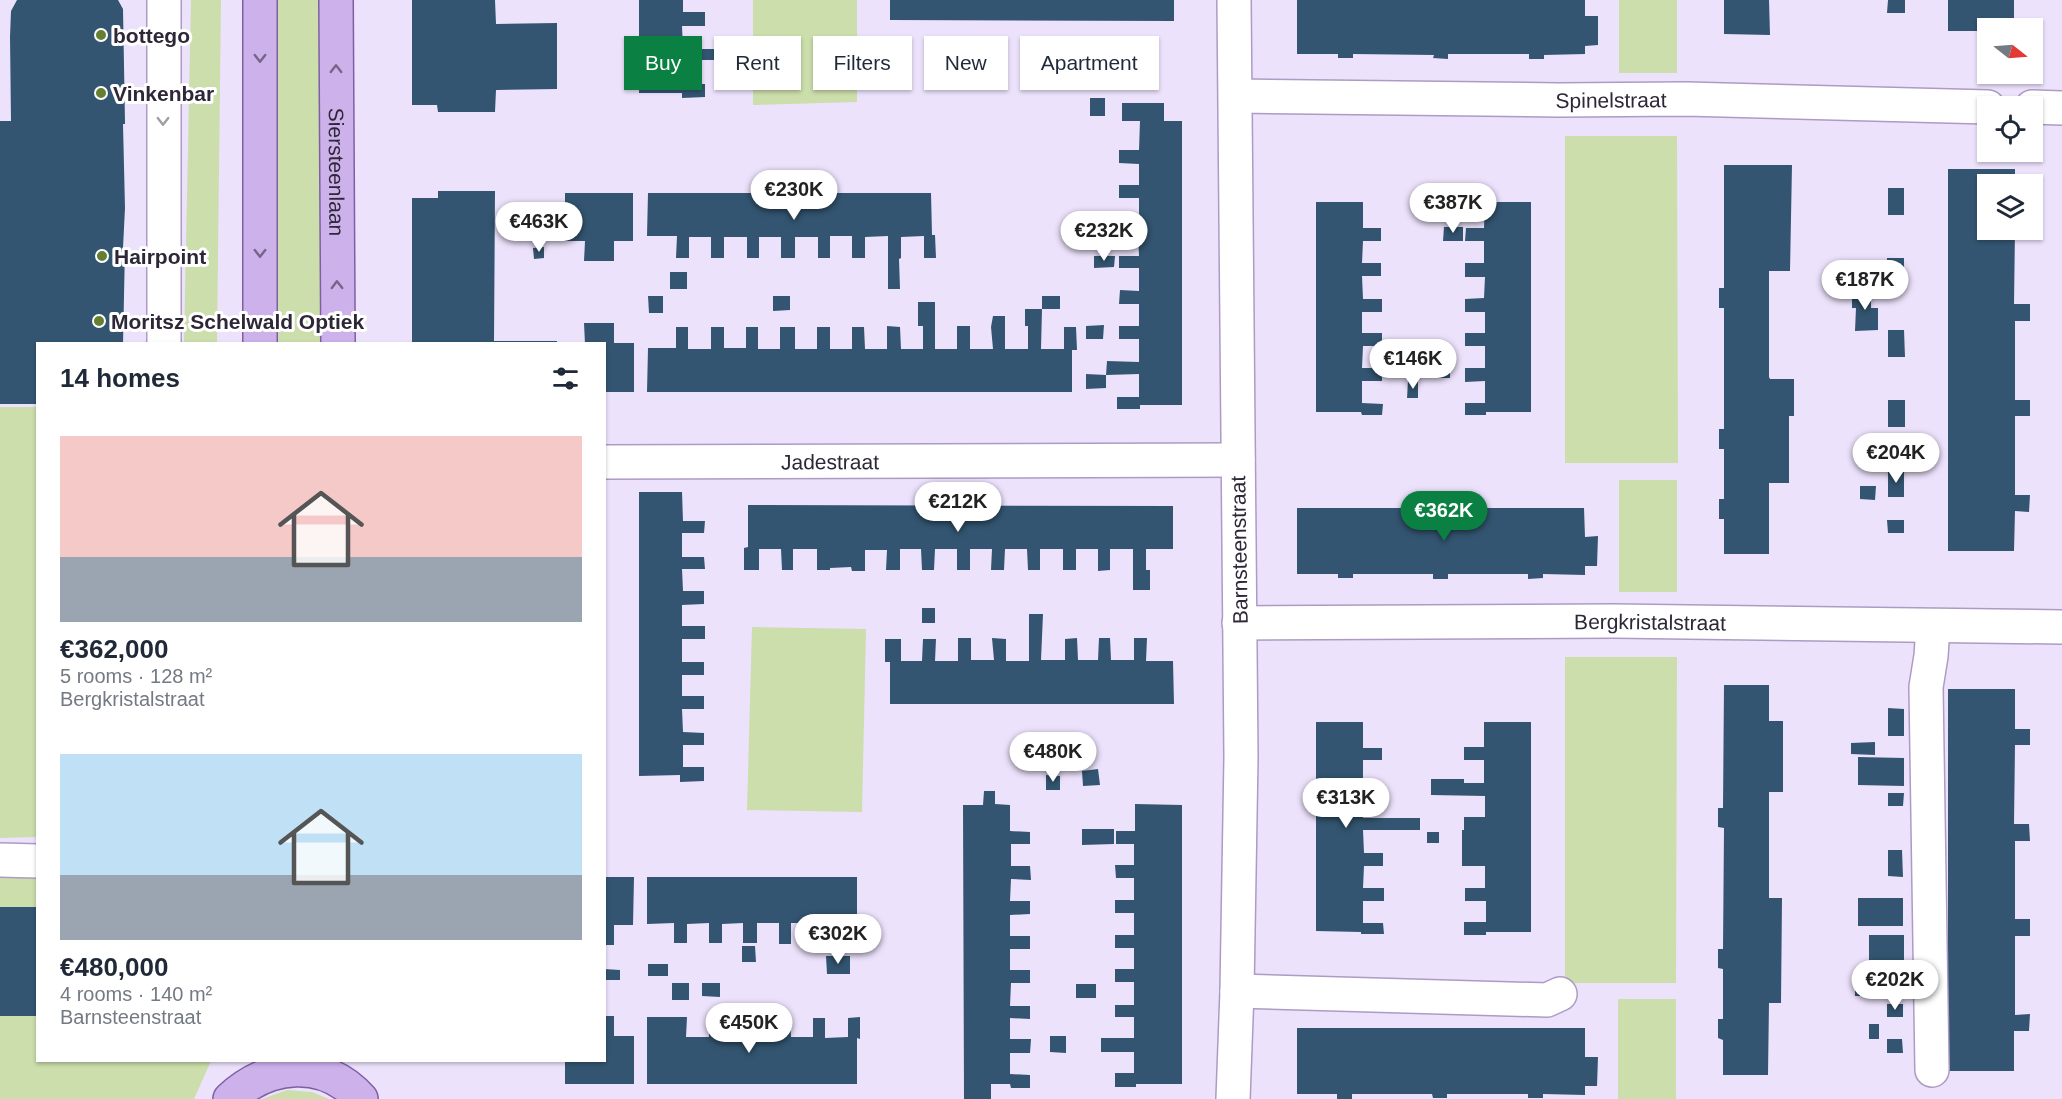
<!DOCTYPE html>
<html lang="en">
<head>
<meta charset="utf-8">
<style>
  :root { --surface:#fff; --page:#f6f6f7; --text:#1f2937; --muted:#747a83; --accent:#0b8043 }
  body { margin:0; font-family:Helvetica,sans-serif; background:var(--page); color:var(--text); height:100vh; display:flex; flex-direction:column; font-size:22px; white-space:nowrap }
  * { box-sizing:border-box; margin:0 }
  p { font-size:20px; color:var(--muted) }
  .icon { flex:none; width:33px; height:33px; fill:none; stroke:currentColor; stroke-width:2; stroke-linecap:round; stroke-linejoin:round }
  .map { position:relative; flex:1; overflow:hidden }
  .sheet { position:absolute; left:36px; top:342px; width:570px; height:720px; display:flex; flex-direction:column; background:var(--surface); border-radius:0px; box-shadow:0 2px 4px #0004 }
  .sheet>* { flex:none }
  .guide { position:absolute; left:624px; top:36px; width:570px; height:54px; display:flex; gap:12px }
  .needle { width:39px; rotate:107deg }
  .buttons { position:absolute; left:1977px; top:18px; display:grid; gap:12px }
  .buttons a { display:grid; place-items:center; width:66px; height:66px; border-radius:0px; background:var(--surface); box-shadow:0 2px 4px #0004; font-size:30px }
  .price { position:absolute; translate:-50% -51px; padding:0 14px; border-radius:21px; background:#fff; color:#222; font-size:20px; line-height:39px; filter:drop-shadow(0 2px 3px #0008) }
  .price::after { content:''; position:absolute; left:50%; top:36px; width:18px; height:14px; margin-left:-9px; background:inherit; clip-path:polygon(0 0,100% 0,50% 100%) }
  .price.on { background:var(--accent); color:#fff }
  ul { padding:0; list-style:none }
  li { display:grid; align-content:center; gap:12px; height:318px; padding:0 24px }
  li span { display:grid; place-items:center; height:186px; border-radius:0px; color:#555 }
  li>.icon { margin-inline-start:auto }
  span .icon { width:108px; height:108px; fill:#fffc; stroke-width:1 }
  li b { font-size:26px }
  h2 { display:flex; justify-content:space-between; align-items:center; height:72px; padding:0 24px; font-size:26px }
  .pill { padding:0 21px; border-radius:0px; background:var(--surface); box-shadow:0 2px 4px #0004; font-size:21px; line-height:54px }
  .pill.on { background:var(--accent); color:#fff }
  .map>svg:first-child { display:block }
  .green { fill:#cbdeab }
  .building { fill:#335571 }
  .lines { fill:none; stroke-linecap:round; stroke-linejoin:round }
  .minor-casing { stroke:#ad9bc4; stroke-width:36 }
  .major-casing { stroke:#7f5fa4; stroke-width:36 }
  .minor { stroke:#fff; stroke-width:33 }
  .major { stroke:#cdb1eb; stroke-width:33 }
  .oneway { stroke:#766588 }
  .oneway2 { stroke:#a19ea5 }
  .poi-dot { fill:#657e31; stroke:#fff; stroke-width:2 }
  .labels { text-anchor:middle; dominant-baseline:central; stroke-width:6; stroke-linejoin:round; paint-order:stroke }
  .poi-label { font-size:21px; font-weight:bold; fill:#2e2737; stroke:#fff; text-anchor:start }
  .street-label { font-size:21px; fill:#2e2737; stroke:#fff }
</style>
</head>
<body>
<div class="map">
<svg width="2062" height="1099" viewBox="0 0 2062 1099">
  <rect width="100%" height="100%" fill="#ede2fc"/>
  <g class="green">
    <polygon points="191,0 221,0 217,343 184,343"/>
    <rect x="271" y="0" width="51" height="343"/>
    <polygon points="753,0 857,0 857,102 753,105"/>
    <rect x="1619" y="0" width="58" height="73"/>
    <polygon points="1565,136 1677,136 1678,463 1565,463"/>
    <polygon points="0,407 37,407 37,837 0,838"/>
    <rect x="1619" y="480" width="58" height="112"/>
    <polygon points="752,627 866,629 862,812 747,810"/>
    <polygon points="1565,657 1677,657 1676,983 1565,983"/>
    <polygon points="0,867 37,867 38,1060 211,1061 194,1099 0,1099"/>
    <rect x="1618" y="999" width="58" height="100"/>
    <polygon points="287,1090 312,1092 329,1099 262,1099"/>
  </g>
  <g class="building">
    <polygon points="17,0 118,0 123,9 125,122 125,124 123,124 125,208 123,248 125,248 123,344 38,344 38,404 0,404 0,121 11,121 10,37 11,11"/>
    <polygon points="412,0 495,0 496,24 557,23 557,89 496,90 495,112 438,112 437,105 412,105"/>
    <polygon points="639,0 683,0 683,12 705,12 705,26 682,26 683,49 729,49 730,60 683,60 683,84 705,84 705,97 682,98 682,93 639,93"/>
    <polygon points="890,0 1174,0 1174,21 890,20"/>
    <polygon points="1297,0 1585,0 1585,16 1598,16 1598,45 1585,46 1585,54 1544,55 1544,59 1529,59 1529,54 1448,54 1448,59 1433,58 1434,55 1353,54 1353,58 1338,58 1338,54 1297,54"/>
    <polygon points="1724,0 1769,0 1770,35 1724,34"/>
    <polygon points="1888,0 1905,0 1905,13 1887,13"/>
    <polygon points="1948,0 2014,0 2014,28 1988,28 1988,31 1948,31"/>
    <rect x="1090" y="98" width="15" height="18"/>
    <polygon points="1122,103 1164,103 1164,121 1182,121 1182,405 1140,405 1140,409 1117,409 1117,397 1139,397 1139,374 1106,375 1107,361 1139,362 1139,339 1119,339 1119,326 1139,326 1139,304 1119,304 1120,290 1139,291 1139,268 1119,268 1119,256 1139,256 1138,233 1119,233 1119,220 1139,220 1139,198 1119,198 1119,185 1139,185 1139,164 1119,163 1119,150 1139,150 1140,121 1122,121"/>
    <polygon points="1724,165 1792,165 1790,271 1769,271 1769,377 1770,379 1794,379 1794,416 1789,416 1789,483 1769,483 1769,554 1724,554 1724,519 1719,519 1719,499 1724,499 1724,449 1719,449 1719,429 1724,429 1724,308 1719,308 1719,288 1724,288"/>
    <polygon points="1948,169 2015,169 2015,184 1988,184 1988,230 2015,230 2014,304 2030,304 2030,321 2015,321 2015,400 2030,400 2030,416 2015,416 2015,495 2030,495 2029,512 2015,511 2014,551 1948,551"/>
    <rect x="1888" y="188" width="16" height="27"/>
    <polygon points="438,191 495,191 494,341 557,341 557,344 412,344 412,198 438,198"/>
    <polygon points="565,193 633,193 633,241 614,241 614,261 584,261 585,241 565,241"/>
    <polygon points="648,193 931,193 932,235 935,235 936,258 924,258 924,236 901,237 901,258 899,259 900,289 888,289 888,236 865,237 865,258 852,258 852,236 830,236 830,258 818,258 818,237 795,237 795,258 781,258 781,237 759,237 759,258 747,258 747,237 724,237 724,258 711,258 711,237 689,237 689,258 676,258 677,236 647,236"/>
    <rect x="1430" y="200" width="13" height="18"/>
    <polygon points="1316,202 1363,202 1363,228 1381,228 1381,241 1363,241 1362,263 1381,263 1381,276 1362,276 1363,299 1382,299 1382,312 1362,312 1362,333 1382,333 1382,346 1363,346 1362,368 1382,368 1382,381 1362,381 1362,403 1383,404 1382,415 1362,415 1361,412 1316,412"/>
    <polygon points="1485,202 1531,202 1531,412 1486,412 1486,415 1465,415 1465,403 1485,403 1485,381 1465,382 1465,368 1485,368 1485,346 1465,346 1465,333 1485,333 1485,312 1465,312 1465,299 1484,298 1485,277 1465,277 1465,263 1484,263 1484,241 1465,241 1466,228 1484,228"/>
    <polygon points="1444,227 1463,227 1463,241 1443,241"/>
    <polygon points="544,247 544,258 534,259 533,248"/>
    <polygon points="1094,256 1115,256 1114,267 1094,268"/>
    <rect x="1887" y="258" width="17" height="27"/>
    <rect x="670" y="272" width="17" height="17"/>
    <polygon points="1852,290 1871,290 1871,308 1878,308 1878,330 1855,331 1856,308 1852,308"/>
    <polygon points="648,296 663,296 663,313 649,313"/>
    <polygon points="773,296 790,296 790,310 773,311"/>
    <rect x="1042" y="296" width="18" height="13"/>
    <polygon points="918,302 935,302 935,349 957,349 957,326 970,326 970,349 993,349 991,327 993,316 1005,316 1005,349 1028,349 1028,326 1025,326 1025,309 1042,309 1041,349 1064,349 1064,327 1076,327 1077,350 1072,350 1072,392 647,392 648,348 676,348 676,327 688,327 688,349 711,349 711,327 724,327 724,348 746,348 746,327 758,327 758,349 780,349 780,327 795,327 795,349 817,349 817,327 830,327 830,349 852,349 852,327 864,327 865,349 887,349 887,326 900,327 901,349 923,349 923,326 918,326"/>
    <polygon points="584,323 614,323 614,343 634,343 634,392 604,392 604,344 585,344"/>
    <polygon points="1104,325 1103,339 1086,339 1086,326"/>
    <polygon points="1888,330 1904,330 1905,357 1888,357"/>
    <polygon points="1433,360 1450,361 1450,378 1433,378"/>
    <polygon points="1086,374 1106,375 1106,388 1086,389"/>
    <polygon points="1408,381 1418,381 1418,398 1407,398"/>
    <rect x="1888" y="400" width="17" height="27"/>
    <polygon points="1904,470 1904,497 1888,497 1888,471"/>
    <polygon points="1860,486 1876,486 1875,500 1860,499"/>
    <polygon points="639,492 682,492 683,521 705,521 704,533 682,533 682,557 704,557 705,569 682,569 683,591 704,591 704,604 682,605 682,626 705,626 705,639 682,639 682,662 704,662 704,675 682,675 682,696 704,696 704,709 682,709 683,732 704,733 704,745 683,745 683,767 704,767 704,781 680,782 680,775 639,776"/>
    <polygon points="748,505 1173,506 1173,549 1146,549 1146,570 1150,570 1150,590 1133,590 1133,549 1110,549 1110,570 1098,571 1098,549 1076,549 1076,570 1063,570 1063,549 1040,549 1040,570 1028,570 1027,549 1005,549 1004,570 991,570 992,549 970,549 970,570 957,570 957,549 935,549 934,570 922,570 921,549 900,549 900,570 886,570 887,550 865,550 865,571 852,571 851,567 830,568 830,570 817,570 817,549 793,549 793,570 782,570 781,549 759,549 759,570 744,570 744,548 748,547"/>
    <polygon points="1297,508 1584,508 1585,537 1598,536 1597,566 1585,566 1585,575 1543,574 1543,578 1528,579 1528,574 1448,574 1448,579 1433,579 1433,574 1353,574 1353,578 1338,578 1338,574 1297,574"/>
    <polygon points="1887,520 1904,520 1904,533 1888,533"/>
    <rect x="922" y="608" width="13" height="15"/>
    <polygon points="1029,614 1043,614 1041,660 1065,660 1065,639 1077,638 1078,660 1098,660 1099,638 1110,638 1111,660 1134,660 1134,638 1147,638 1146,661 1173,661 1174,704 890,704 890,662 885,662 885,639 901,639 901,661 922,661 923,639 936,639 935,661 958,661 958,638 971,638 971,660 994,660 992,638 1006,639 1006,661 1029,661"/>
    <polygon points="1724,685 1769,685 1769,721 1783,721 1783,792 1769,792 1769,898 1782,898 1781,1003 1769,1003 1768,1075 1723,1075 1723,1040 1718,1038 1718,1019 1723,1019 1723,969 1718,968 1718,949 1723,949 1724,828 1718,827 1718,808 1723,808"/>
    <polygon points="1948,689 2015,689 2015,729 2030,729 2030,745 2015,745 2014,824 2029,824 2030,841 2015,841 2015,919 2030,919 2030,936 2015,936 2015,1015 2030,1014 2029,1031 2014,1031 2014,1071 1948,1071"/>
    <polygon points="1888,708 1904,709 1904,736 1888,736"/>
    <polygon points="1316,722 1363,722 1363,748 1382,748 1382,760 1363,760 1363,783 1382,783 1383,795 1363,796 1363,818 1420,818 1420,830 1363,830 1364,853 1383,853 1383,866 1364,866 1363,888 1384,888 1384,901 1363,901 1363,923 1383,923 1384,934 1361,934 1361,932 1316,931"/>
    <polygon points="1484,722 1531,722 1531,932 1486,932 1486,935 1464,935 1464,922 1486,922 1486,901 1465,901 1465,888 1485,888 1485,866 1462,866 1462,830 1464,830 1464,817 1485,817 1485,796 1431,795 1431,779 1464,779 1464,783 1484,783 1484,760 1464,760 1464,747 1484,747"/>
    <polygon points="1875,742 1875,755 1851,754 1851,743"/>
    <polygon points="1858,757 1904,758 1904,786 1858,785"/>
    <polygon points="1098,769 1100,785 1083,786 1082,771"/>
    <polygon points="1046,775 1060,776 1060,790 1046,790"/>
    <polygon points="984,791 995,791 995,804 1010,805 1010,831 1030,832 1030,844 1011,844 1011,866 1030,866 1031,880 1011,879 1010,901 1030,901 1030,914 1010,915 1010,936 1030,936 1030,949 1010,949 1010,970 1030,970 1030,983 1011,983 1010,1006 1030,1006 1030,1019 1010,1018 1010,1039 1031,1039 1030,1053 1010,1053 1010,1074 1030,1075 1030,1088 1011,1088 1010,1084 991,1084 991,1099 964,1099 963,805 983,805"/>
    <polygon points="1888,793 1904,793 1903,806 1888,806"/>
    <polygon points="1135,804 1182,805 1182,1084 1136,1084 1136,1087 1115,1087 1115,1073 1134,1073 1134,1052 1101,1052 1101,1038 1134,1038 1134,1017 1115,1017 1115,1005 1134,1005 1134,982 1115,982 1115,969 1134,969 1134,948 1115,948 1115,935 1134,935 1134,913 1115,913 1115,900 1134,900 1134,878 1116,878 1115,865 1134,865 1134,844 1116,844 1116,831 1135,831"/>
    <polygon points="1082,829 1114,829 1114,844 1082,845"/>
    <rect x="1427" y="832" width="12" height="11"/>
    <polygon points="1888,850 1902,850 1903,877 1888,876"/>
    <polygon points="604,877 634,877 633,925 614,925 614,945 604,945"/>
    <polygon points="647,877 857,877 857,923 862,923 861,944 848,944 847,924 826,924 826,943 813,943 813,923 791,923 791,944 779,944 779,923 757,923 757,943 743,943 743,923 722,924 722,943 709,943 709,923 687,924 687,943 674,943 674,923 647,924"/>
    <rect x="1858" y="898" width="45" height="28"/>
    <rect x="0" y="907" width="38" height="109"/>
    <rect x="1869" y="935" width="35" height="27"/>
    <polygon points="742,946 755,946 756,962 742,962"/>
    <polygon points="826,956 850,956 850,974 827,974"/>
    <rect x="648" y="964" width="20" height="12"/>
    <polygon points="1855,968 1903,968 1902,996 1855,996"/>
    <polygon points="604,969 620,970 620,980 604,980"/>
    <rect x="672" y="983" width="17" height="17"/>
    <polygon points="702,983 720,983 720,997 702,996"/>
    <rect x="1076" y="984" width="20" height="14"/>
    <rect x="1887" y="1004" width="16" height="13"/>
    <polygon points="604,1016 614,1016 614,1036 634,1036 634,1084 565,1084 565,1060 604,1060"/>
    <polygon points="647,1017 687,1017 686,1037 709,1037 709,1017 722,1017 721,1021 736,1021 736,1037 744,1037 744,1017 756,1017 757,1037 779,1037 779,1017 790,1017 791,1037 813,1037 813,1018 825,1018 825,1038 848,1037 848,1018 860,1017 860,1039 857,1038 857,1084 647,1084"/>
    <rect x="1869" y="1024" width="10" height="15"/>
    <polygon points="1297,1028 1585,1028 1585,1057 1598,1057 1597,1086 1585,1086 1585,1095 1543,1094 1543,1098 1528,1098 1528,1094 1447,1094 1447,1098 1433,1098 1432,1094 1352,1094 1352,1099 1337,1099 1337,1094 1297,1094"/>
    <polygon points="1050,1036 1066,1036 1066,1053 1050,1052"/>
    <polygon points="1887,1039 1902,1039 1903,1053 1887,1053"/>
  </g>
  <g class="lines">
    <g class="minor-casing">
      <g id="minor">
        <polyline points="164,0 164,344"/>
        <path id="s1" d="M 1236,96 L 1559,100 L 1686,99 L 1988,107"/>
        <polyline points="2032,107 2062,108"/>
        <path id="s2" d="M 604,462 L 1238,460"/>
        <path id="s3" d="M 1239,623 L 1614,621 L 2062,627"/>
        <polyline points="0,860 38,861"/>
        <polyline points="1237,991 1547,1000 1560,994"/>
        <polyline points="1932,1070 1926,687 1931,656 1933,627"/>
        <polyline points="1233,1099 1237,991 1241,757 1234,0"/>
      </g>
    </g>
    <g class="major-casing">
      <g id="major">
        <path id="s4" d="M 336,0 L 338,344"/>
        <polyline points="260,344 260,0"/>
        <path d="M 230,1099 C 268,1063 324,1057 361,1099"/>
      </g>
    </g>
    <use href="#minor" class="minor"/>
    <use href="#major" class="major"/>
  </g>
  <defs><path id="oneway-chevron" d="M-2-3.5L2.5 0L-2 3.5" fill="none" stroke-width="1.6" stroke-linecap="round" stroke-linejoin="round" transform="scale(1.5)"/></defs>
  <g class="oneway">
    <use href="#oneway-chevron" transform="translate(260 58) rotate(90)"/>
    <use href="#oneway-chevron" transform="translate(336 69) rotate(-90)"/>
    <use href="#oneway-chevron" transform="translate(260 253) rotate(90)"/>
    <use href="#oneway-chevron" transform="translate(337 285) rotate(-91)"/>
  </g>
  <use class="oneway2" href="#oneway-chevron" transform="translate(163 121) rotate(90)"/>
  <g class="poi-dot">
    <circle cx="101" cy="35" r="6"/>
    <circle cx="101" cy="93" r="6"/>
    <circle cx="102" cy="256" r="6"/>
    <circle cx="99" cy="321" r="6"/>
  </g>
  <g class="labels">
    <g class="poi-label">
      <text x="113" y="35">bottego</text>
      <text x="113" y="93">Vinkenbar</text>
      <text x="114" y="256">Hairpoint</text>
      <text x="111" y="321">Moritsz Schelwald Optiek</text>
    </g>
    <g class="street-label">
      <text stroke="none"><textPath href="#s1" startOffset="375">Spinelstraat</textPath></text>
      <text stroke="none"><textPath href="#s4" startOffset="172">Siersteenlaan</textPath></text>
      <text stroke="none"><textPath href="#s2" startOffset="226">Jadestraat</textPath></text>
      <text transform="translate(1239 550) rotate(-91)">Barnsteenstraat</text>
      <text stroke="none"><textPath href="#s3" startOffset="411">Bergkristalstraat</textPath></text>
    </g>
  </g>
</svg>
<div class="buttons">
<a><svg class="needle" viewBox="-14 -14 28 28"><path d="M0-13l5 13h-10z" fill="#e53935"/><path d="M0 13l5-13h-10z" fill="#747a83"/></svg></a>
<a><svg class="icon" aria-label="locate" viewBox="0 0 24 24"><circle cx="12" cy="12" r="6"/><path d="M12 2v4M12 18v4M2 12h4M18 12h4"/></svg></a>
<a><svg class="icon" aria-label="layers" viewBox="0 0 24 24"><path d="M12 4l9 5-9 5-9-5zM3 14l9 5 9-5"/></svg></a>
</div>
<b class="price" style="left:794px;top:221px">€230K</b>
<b class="price" style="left:1453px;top:234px">€387K</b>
<b class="price" style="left:539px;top:253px">€463K</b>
<b class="price" style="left:1104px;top:262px">€232K</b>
<b class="price" style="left:1865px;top:311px">€187K</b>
<b class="price" style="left:1413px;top:390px">€146K</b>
<b class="price" style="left:1896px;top:484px">€204K</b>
<b class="price" style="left:958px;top:533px">€212K</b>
<b class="price on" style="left:1444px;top:542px">€362K</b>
<b class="price" style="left:1053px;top:783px">€480K</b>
<b class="price" style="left:1346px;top:829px">€313K</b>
<b class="price" style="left:838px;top:965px">€302K</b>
<b class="price" style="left:1895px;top:1011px">€202K</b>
<b class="price" style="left:749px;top:1054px">€450K</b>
<div class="guide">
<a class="pill on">Buy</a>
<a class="pill">Rent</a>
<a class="pill">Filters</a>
<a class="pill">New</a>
<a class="pill">Apartment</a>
</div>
<section class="sheet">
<h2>14 homes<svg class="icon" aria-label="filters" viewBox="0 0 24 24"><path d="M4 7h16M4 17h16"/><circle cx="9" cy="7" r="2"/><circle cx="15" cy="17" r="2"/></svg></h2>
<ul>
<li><span style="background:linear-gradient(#f6c9c9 65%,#9aa5b1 0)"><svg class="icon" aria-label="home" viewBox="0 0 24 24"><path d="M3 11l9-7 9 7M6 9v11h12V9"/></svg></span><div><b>€362,000</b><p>5 rooms · 128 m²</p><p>Bergkristalstraat</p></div></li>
<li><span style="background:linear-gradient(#bfe0f5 65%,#9aa5b1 0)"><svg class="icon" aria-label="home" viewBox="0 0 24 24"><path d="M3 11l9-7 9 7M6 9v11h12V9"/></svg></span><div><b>€480,000</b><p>4 rooms · 140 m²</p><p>Barnsteenstraat</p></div></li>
</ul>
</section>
</div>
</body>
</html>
